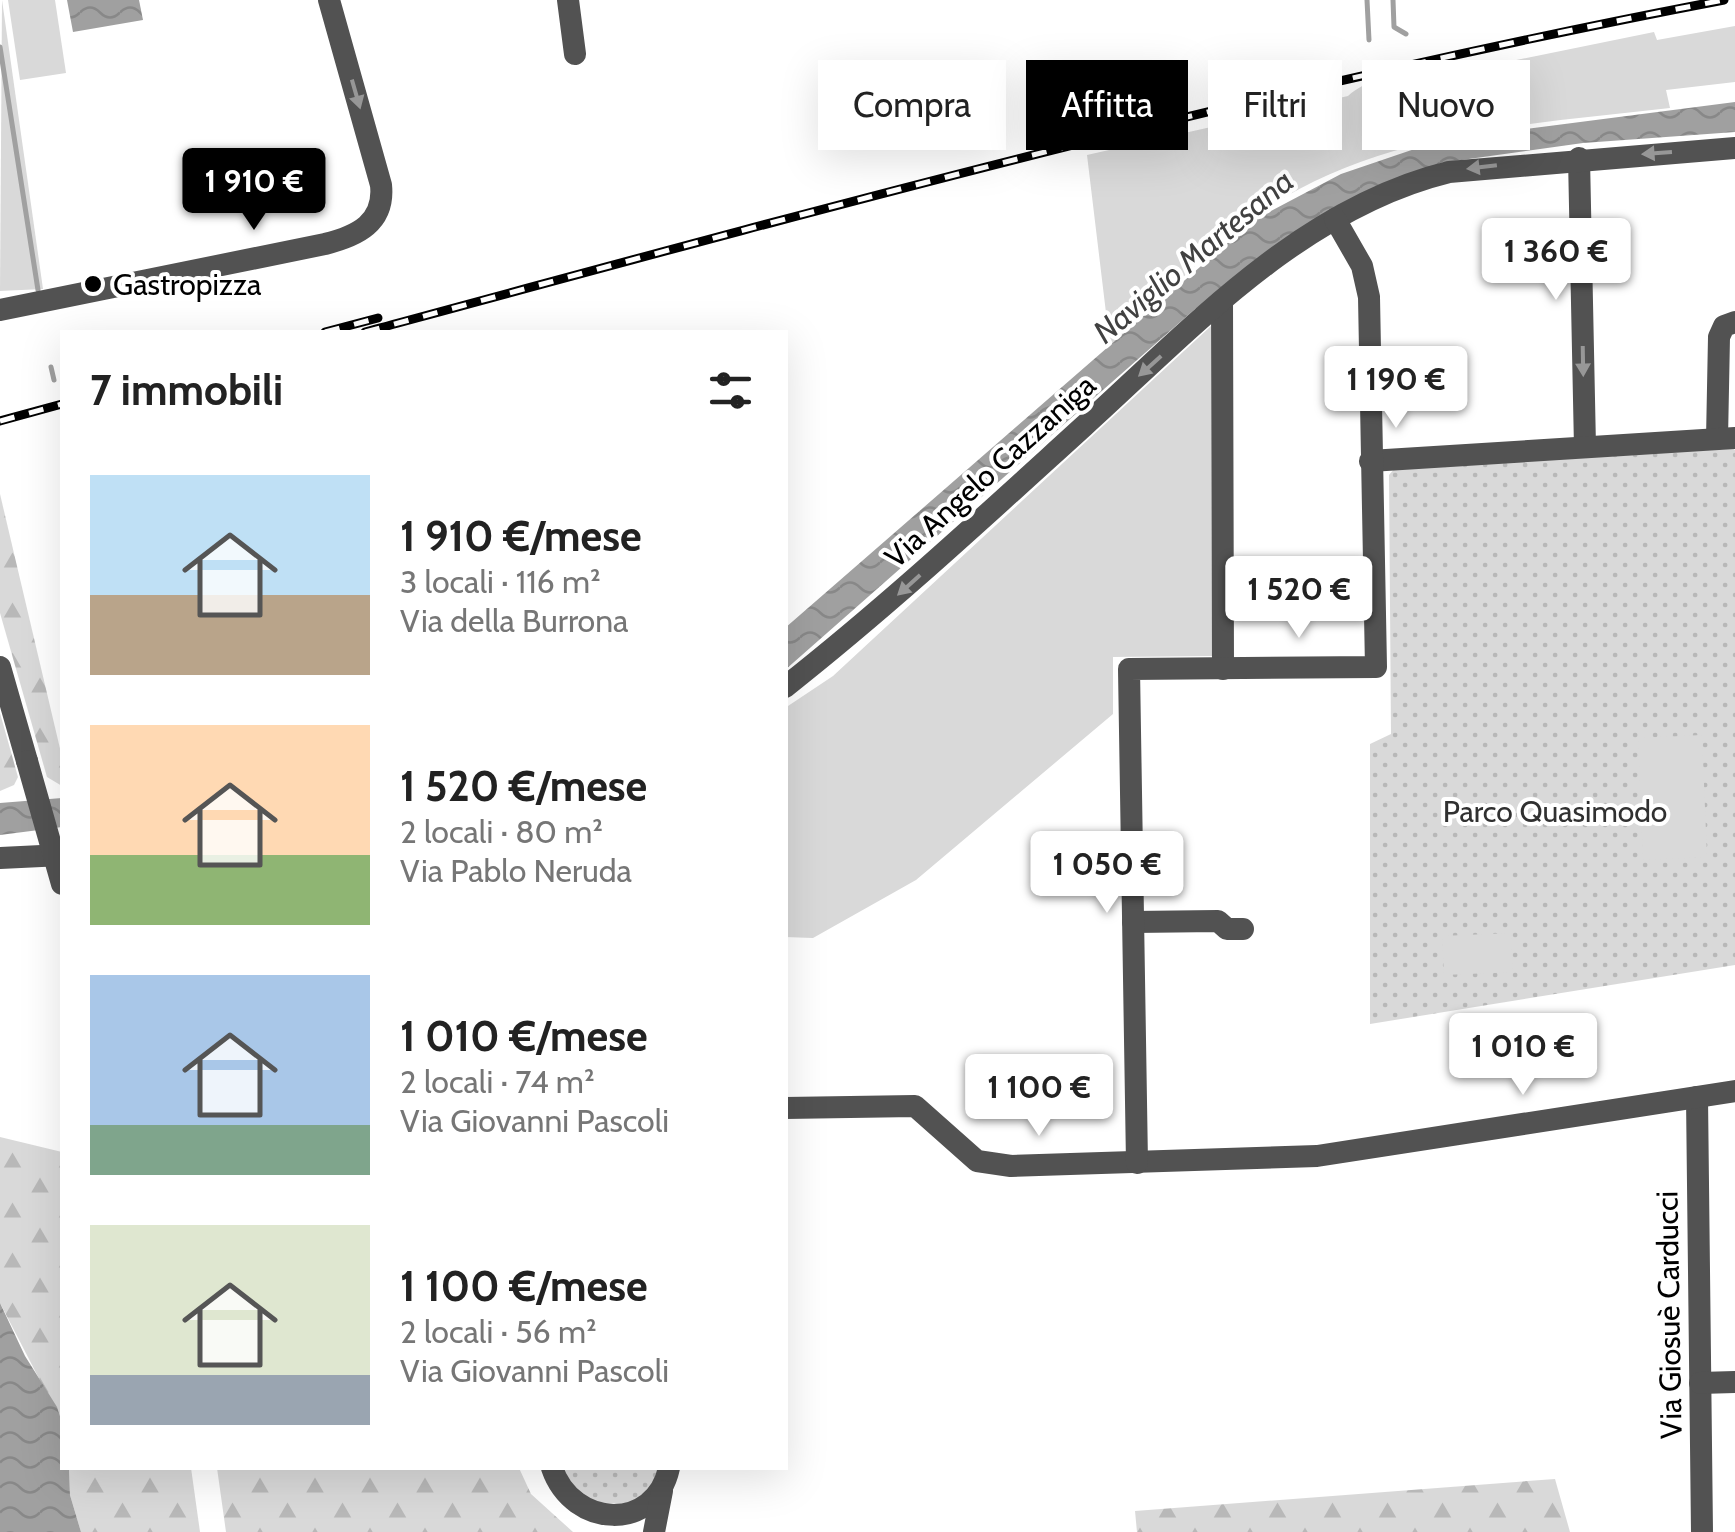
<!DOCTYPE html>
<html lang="it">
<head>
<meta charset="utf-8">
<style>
  :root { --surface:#fff; --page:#f6f6f6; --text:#222; --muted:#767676; --accent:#000 }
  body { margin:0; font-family:Cabin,sans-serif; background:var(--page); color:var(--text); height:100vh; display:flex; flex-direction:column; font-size:38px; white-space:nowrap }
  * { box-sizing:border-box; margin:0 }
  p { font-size:32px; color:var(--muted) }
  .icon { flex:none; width:55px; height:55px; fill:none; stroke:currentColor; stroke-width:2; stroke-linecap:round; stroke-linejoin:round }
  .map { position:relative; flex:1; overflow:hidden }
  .side { position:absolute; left:60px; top:330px; width:728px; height:1140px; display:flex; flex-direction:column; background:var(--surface); border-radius:0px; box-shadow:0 10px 40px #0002 }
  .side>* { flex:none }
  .hud { position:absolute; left:818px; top:60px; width:768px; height:90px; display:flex; gap:20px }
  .price { position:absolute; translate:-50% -85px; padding:0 22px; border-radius:10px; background:#fff; color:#222; font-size:32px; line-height:65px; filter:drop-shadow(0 2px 5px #0008) }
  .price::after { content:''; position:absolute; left:50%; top:60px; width:30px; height:22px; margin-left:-15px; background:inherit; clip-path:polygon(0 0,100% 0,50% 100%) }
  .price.selected { background:var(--accent); color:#fff }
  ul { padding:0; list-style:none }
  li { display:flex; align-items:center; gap:30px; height:250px; padding:0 30px }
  li span { display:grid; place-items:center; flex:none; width:280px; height:200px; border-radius:0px; color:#555 }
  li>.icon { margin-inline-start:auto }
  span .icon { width:120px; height:120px; fill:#fffc; stroke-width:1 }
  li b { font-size:42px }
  h2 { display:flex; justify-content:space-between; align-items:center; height:120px; padding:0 30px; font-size:42px }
  .chip { padding:0 35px; border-radius:0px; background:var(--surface); box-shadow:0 10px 40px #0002; font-size:35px; line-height:90px }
  .chip.selected { background:var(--accent); color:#fff }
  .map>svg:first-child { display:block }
  .grass { fill:url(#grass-dots) }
  .forest { fill:url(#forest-firs) }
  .green { fill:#d9d9d9 }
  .water { fill:url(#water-waves) }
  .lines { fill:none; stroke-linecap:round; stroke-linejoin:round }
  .stream { stroke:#a0a0a0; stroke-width:5 }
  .minor { stroke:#525252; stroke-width:22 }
  .rail-casing { stroke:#000; stroke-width:9 }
  .rail { stroke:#fff; stroke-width:5; stroke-dasharray:15; stroke-linecap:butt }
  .minor-bridge { stroke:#525252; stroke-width:22 }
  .oneway { fill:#979797 }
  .poi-dot { fill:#000; stroke:#fff; stroke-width:4 }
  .labels { text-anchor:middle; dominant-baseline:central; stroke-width:8; stroke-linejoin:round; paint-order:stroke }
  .poi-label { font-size:30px; fill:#000; stroke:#fff; text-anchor:start }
  .street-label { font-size:30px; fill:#000; stroke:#fff }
  .park-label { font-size:30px; fill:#303030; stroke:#fff }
  .water-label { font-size:32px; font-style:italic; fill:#414141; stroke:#fff }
</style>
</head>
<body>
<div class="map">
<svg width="1735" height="1532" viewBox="0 0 1735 1532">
  <defs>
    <pattern id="grass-dots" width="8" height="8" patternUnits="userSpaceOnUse" patternTransform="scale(2.5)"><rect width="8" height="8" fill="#d9d9d9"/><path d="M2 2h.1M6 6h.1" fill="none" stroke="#b8b8b8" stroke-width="1.8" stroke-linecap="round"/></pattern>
    <pattern id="forest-firs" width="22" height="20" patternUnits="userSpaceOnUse" patternTransform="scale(2.5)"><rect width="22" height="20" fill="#d9d9d9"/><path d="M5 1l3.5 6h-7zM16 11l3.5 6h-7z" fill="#b8b8b8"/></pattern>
    <pattern id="water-waves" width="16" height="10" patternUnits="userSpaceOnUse" patternTransform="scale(2.5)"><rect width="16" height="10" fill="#a0a0a0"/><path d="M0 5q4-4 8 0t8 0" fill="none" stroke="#888"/></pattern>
  </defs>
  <rect width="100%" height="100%" fill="#fff"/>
  <g class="grass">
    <polygon points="1731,447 1735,450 1735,965 1370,1024 1370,744 1391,734 1389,475 1395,468"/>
    <polygon points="561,1468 660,1468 651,1488 628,1505 586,1501"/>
  </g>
  <g class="forest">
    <polygon points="0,494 62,757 62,786 47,777 0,613"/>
    <polygon points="0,713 18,777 14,785 0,791"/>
    <polygon points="0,1137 62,1152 62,1423 0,1303"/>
    <polygon points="69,1468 191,1468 200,1532 81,1532 70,1495"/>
    <polygon points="217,1468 519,1468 531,1494 573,1532 226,1532"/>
    <polygon points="1555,1479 1570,1532 1137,1532 1135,1511"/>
  </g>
  <g class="green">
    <polygon points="2,0 43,289 0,291"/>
    <polygon points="8,0 55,0 66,73 20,80"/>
    <path d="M 1735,26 L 1735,82 L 1666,90 L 1670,108 C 1527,125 1374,130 1253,218 C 1202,255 1157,304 1110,346 L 1087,155 L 1348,96 C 1370,76 1410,68 1438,76 L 1654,32 L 1657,40 Z"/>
    <polygon points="1211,326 1212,656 1113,657 1113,714 916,880 813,938 785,937 785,708 833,676"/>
    <polygon points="1702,735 1707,857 1643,860 1638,738"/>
    <polygon points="1511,933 1513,972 1444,975 1442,936"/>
  </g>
  <g class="water">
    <polygon points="67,0 139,0 143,20 73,32"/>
    <polygon points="1735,102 1735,132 1583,143 1440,163 1195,309 785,670 785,628 1254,220 1341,174 1441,140"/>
    <polygon points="62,798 62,827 0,835 0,803"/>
    <polygon points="0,1303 25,1356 57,1407 62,1423 62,1468 69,1468 70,1495 81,1532 0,1532"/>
  </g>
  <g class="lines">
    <g class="stream">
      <polyline points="1367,0 1369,40"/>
      <polyline points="1393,0 1394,27 1406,34"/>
      <polyline points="0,47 38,290"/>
      <polyline points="1410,76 1415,129"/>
      <polyline points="1378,95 1386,137"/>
      <polyline points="51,367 54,380"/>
    </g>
    <g class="minor">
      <polyline points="568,0 575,54"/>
      <polyline points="1579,158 1585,447"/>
      <polyline points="1222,301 1223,669"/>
      <path d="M 0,310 L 325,244 C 357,236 385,223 381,185 L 329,0"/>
      <polyline points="1717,439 1719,337 1724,326 1735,322"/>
      <polyline points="1370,461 1735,438"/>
      <polyline points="0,667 27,761"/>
      <path d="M 785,687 C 889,605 986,515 1084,426 C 1192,328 1302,208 1449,172 L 1735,148"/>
      <polyline points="0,858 62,855"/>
      <polyline points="1133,922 1218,921 1227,929 1243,929"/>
      <polyline points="1697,1097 1702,1532"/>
      <polyline points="785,1108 915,1106 977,1161 1011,1166 1317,1156 1735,1091"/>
      <polyline points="1137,1163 1129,669 1376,667 1369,297 1362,266 1335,219"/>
      <polyline points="1700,1383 1735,1382"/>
      <path d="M 552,1468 C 573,1529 655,1532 669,1468"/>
      <polyline points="654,1532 662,1491"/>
    </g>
    <g class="rail-casing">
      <g id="rail">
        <polyline points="325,332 378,318"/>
        <path d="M 365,332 C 816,210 1265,87 1724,0"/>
        <polyline points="0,421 62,404"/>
      </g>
    </g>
    <use href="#rail" class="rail"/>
    <polyline class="minor-bridge" points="27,761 62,884"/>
  </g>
  <defs><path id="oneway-solid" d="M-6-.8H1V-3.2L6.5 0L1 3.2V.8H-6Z" transform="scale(2.5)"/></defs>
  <g class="oneway">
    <use href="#oneway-solid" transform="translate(356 94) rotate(74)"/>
    <use href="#oneway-solid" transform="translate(1657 153) rotate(176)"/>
    <use href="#oneway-solid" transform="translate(1482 167) rotate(173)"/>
    <use href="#oneway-solid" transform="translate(1583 361) rotate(89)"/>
    <use href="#oneway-solid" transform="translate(1150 366) rotate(138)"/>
    <use href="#oneway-solid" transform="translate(909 585) rotate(138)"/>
  </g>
  <circle class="poi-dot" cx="93" cy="284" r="10"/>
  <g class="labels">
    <g class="poi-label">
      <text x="113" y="284">Gastropizza</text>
    </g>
    <g class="street-label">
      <text transform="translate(990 471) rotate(-42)">Via Angelo Cazzaniga</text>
      <text transform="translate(1669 1315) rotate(-91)">Via Giosuè Carducci</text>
    </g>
    <g class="park-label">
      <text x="1555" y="811">Parco Quasimodo</text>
    </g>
    <g class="water-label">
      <text transform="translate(1193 256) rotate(-40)">Naviglio Martesana</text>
    </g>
  </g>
</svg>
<b class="price selected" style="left:254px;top:233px">1 910 €</b>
<b class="price" style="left:1556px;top:303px">1 360 €</b>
<b class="price" style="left:1396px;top:431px">1 190 €</b>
<b class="price" style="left:1299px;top:641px">1 520 €</b>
<b class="price" style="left:1107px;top:916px">1 050 €</b>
<b class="price" style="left:1523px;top:1098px">1 010 €</b>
<b class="price" style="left:1039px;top:1139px">1 100 €</b>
<div class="hud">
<a class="chip">Compra</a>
<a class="chip selected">Affitta</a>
<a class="chip">Filtri</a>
<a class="chip">Nuovo</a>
</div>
<section class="side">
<h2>7 immobili<svg class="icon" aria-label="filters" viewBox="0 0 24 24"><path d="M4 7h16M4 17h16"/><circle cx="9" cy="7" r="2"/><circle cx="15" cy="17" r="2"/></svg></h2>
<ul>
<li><span style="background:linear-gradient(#bfe0f5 60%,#b9a48a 0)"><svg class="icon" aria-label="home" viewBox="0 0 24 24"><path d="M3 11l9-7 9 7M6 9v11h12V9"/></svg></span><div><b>1 910 €/mese</b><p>3 locali · 116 m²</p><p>Via della Burrona</p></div></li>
<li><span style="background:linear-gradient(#ffd9b3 65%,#8fb573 0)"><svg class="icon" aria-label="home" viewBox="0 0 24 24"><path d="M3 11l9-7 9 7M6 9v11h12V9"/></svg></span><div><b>1 520 €/mese</b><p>2 locali · 80 m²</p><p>Via Pablo Neruda</p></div></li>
<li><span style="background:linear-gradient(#a9c7e8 75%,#7fa58c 0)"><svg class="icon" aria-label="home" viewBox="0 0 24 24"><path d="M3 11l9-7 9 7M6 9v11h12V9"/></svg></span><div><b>1 010 €/mese</b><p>2 locali · 74 m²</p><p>Via Giovanni Pascoli</p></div></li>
<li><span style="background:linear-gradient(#dfe7d0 75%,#9aa5b1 0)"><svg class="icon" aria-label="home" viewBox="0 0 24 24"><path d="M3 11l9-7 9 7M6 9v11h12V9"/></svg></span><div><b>1 100 €/mese</b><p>2 locali · 56 m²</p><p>Via Giovanni Pascoli</p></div></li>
</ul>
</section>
</div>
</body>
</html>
